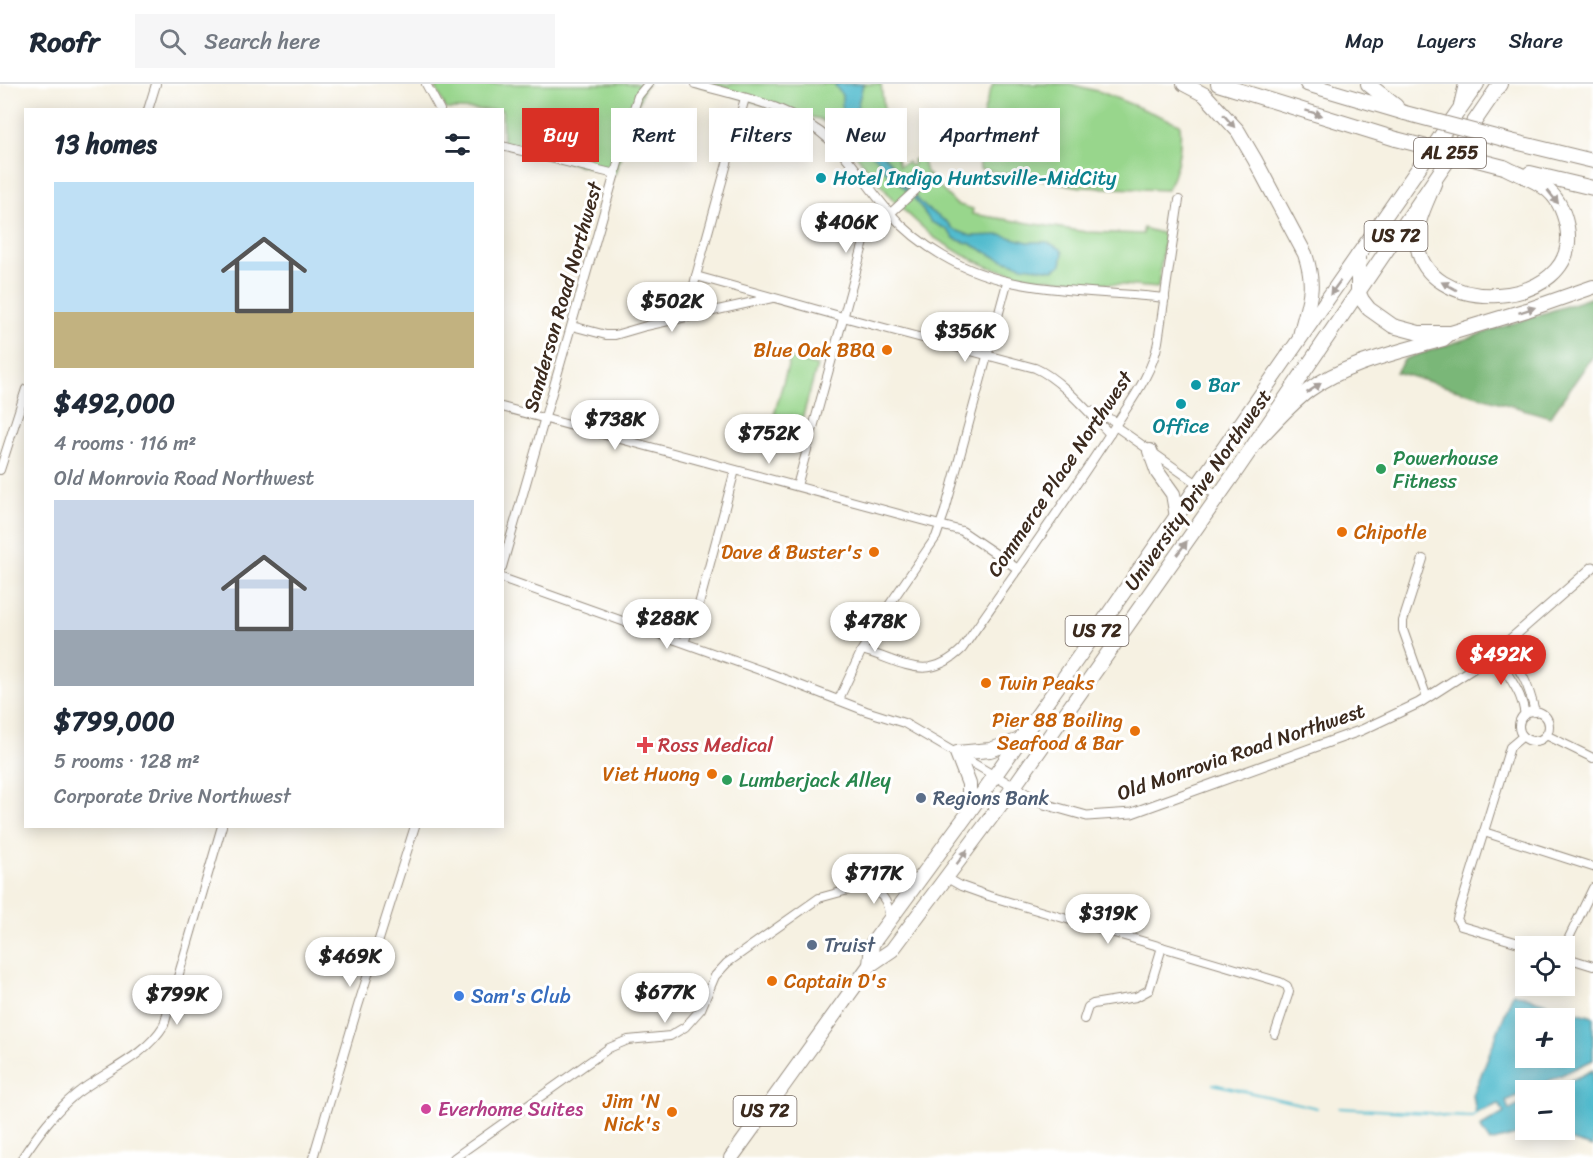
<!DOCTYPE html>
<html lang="en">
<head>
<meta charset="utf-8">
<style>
  :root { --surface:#fff; --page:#f6f6f7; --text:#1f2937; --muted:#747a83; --line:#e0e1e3; --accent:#d93025 }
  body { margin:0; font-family:Sriracha,sans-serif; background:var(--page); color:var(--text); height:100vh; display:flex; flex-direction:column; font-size:22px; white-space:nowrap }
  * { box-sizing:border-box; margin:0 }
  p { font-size:20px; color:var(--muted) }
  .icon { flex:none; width:33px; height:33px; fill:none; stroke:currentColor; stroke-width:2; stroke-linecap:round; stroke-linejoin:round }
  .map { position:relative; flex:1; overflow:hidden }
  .sheet { position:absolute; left:24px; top:24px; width:480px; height:720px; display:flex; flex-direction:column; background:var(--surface); border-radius:0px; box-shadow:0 3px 15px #0003 }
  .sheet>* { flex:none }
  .banner { position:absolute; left:522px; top:24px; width:570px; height:54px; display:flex; gap:12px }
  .buttons { position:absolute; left:1515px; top:852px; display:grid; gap:12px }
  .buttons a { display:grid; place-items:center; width:60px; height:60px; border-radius:0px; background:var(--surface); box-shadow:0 3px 15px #0003; font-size:30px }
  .price { position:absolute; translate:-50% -51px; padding:0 14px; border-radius:21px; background:#fff; color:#222; font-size:20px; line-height:39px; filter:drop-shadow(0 2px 3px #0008) }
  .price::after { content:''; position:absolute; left:50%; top:36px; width:18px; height:14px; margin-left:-9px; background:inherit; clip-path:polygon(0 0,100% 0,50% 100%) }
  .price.on { background:var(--accent); color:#fff }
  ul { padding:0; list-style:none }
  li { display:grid; align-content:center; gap:12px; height:318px; padding:0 30px }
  li span { display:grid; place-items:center; height:186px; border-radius:0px; color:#555 }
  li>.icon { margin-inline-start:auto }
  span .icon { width:108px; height:108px; fill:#fffc; stroke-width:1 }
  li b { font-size:26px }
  h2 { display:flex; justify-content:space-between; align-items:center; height:72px; padding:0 30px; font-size:26px }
  .pill { padding:0 21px; border-radius:0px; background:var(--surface); box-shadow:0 3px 15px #0003; font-size:21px; line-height:54px }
  .pill.on { background:var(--accent); color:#fff }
  header { display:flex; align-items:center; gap:36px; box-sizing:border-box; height:84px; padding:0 30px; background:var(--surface); border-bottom:2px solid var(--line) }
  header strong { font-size:28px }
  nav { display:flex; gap:33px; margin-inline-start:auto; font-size:21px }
  .search { width:420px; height:54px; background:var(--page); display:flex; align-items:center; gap:15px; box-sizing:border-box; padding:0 21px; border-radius:0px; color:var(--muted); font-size:22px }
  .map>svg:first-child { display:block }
  .green { fill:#98d68c; stroke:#6a8055; stroke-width:1.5 }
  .forest { fill:#7ab778; stroke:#5a704b; stroke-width:1.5 }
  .water { fill:#51bbce; stroke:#467276; stroke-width:1.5; fill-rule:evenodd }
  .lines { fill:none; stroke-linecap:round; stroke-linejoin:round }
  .stream { stroke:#51bbce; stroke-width:2 }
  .minor-casing { stroke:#988e80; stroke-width:10 }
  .tertiary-casing { stroke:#988e80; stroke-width:11 }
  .trunk-casing { stroke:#988e80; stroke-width:16 }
  .motorway-casing { stroke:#988e80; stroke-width:16 }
  .minor { stroke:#fff; stroke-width:8 }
  .tertiary { stroke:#fff; stroke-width:9 }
  .trunk { stroke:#fff; stroke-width:14 }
  .motorway { stroke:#fff; stroke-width:14 }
  .motorway-bridge-casing { stroke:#988e80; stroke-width:16; stroke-linecap:butt }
  .motorway-bridge { stroke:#fff; stroke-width:14 }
  .oneway { fill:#a79f9a }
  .culture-dot { fill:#0f9aa8; stroke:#fff; stroke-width:2 }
  .food-dot { fill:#e8710a; stroke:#fff; stroke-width:2 }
  .leisure-dot { fill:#2e9e5b; stroke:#fff; stroke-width:2 }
  .health-dot { fill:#e0444e; stroke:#fff; stroke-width:2 }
  .service-dot { fill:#5c6f8a; stroke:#fff; stroke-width:2 }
  .shop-dot { fill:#3f7fe0; stroke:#fff; stroke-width:2 }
  .hotel-dot { fill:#d1479c; stroke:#fff; stroke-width:2 }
  .labels { text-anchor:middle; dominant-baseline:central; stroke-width:6; stroke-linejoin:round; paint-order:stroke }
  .shield { fill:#fff; stroke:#766a62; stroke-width:1.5 }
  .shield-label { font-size:18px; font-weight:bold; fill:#3b2a1e }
  .culture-label { font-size:20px; fill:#0d838f; stroke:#fff; text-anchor:start }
  .street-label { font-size:20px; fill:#3b2a1e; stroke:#fff }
  .food-label { font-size:20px; fill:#c56008; stroke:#fff; text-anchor:end }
  .leisure-label { font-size:20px; fill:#27864d; stroke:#fff; text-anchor:start }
  .health-label { font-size:20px; fill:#be3a42; stroke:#fff; text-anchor:start }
  .service-label { font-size:20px; fill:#4e5e75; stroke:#fff; text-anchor:start }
  .shop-label { font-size:20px; fill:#366cbe; stroke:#fff; text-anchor:start }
  .hotel-label { font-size:20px; fill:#b23c85; stroke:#fff; text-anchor:start }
</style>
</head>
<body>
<header>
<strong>Roofr</strong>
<div class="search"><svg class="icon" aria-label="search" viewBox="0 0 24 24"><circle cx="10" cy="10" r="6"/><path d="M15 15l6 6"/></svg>Search here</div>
<nav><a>Map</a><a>Layers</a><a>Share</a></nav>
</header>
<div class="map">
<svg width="1593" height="1074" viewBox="0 0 1593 1074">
  <rect width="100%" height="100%" fill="#fff"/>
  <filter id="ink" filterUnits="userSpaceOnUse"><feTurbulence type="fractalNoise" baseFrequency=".0167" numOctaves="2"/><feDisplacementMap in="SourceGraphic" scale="12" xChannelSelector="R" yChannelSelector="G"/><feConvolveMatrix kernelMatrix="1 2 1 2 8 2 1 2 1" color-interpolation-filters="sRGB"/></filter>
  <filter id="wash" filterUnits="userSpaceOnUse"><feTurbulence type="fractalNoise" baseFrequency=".008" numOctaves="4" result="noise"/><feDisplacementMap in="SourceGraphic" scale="24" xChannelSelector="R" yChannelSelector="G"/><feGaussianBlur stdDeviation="1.35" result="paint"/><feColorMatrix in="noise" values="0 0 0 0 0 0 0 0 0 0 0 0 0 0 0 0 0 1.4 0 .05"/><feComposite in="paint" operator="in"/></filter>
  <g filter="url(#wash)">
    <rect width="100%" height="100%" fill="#f6f1e2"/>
    <g class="green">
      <polygon points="434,0 648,0 644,3 615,90 503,62 502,26 446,25"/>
      <polygon points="695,0 881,0 884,26 899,82 908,78 910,82 914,80 913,76 922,73 926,88 937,100 956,120 973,125 972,130 1086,148 1143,150 1143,144 1165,150 1158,204 1029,193 989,183 963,171 933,153 895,118 834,44 820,35 791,29"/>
      <path d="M 993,0 L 1070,0 L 1101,8 L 1180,40 C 1182,64 1178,85 1167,106 L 1081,103 L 980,85 C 978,55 981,28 993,0 Z"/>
      <polygon points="790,274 817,282 801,339 774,331"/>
    </g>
    <polygon class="forest" points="1593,213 1593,272 1550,333 1396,288 1405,275"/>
    <g class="water">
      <polygon points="834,0 863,0 857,24 842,34 842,11"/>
      <polygon points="858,31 868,44 877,64 890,78 905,102 927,125 947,138 953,145 971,152 1002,151 1028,158 1047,158 1061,165 1063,169 1061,181 1053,186 1022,182 995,173 971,160 955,155 946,145 931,138 917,118 898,98 884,86 882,80 877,74 863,64 856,51 845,40"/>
      <path d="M 1513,909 L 1593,933 L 1593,976 L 1506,1017 L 1509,1026 L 1525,1018 L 1526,1046 L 1564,1046 L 1564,1006 L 1551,1006 L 1593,986 L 1593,1063 L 1535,1046 L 1490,1058 L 1480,1043 L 1504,1029 L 1499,1020 L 1476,1029 L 1473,1011 ZM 1526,934 L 1564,934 L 1564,974 L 1526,974 Z"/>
    </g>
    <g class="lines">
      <g class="stream">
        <polyline points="1213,1000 1317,1024"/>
        <polyline points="1339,1024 1429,1029 1445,1032 1472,1033 1476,1029"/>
      </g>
    </g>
  </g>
  <g filter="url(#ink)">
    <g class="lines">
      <g class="minor-casing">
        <g id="minor">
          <polyline points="426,0 440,26"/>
          <path d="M 695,0 C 744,13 793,22 832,58 C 854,79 870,106 890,129 C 904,145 924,161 943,172 C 1010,212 1090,205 1165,214"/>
          <polyline points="148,26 156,0"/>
          <polyline points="502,62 615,90"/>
          <path d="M 696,192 L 843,233 L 1035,284 C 1061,295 1090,330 1110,350"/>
          <polyline points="687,233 696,192 745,14"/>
          <polyline points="572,242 606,251 615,251 646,242 772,214"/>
          <polyline points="502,323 962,447 1018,485"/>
          <polyline points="1091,327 1117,338"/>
          <polyline points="1115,342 1199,401 1219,412"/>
          <polyline points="0,386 26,305"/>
          <polyline points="797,402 864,158 871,147 930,93"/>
          <polyline points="1423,475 1403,537 1403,546 1427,614"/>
          <polyline points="502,483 630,37 638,12 648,0"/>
          <polyline points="502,494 771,590 866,627 904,639 995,692"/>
          <polyline points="684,558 698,524 735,386"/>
          <path d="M 862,566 C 902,577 926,600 962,565 C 1013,491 1066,418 1115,342 C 1131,317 1153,288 1158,258 L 1179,116"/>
          <path d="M 1498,566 C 1502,572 1501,579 1505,585 C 1514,602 1522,610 1525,631"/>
          <path d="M 1501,571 C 1522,579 1530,607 1535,628"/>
          <polyline points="839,615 862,566 883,530 936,453 945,427 1007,199"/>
          <circle cx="1534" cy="642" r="15"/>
          <polyline points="1546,651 1593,674"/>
          <polyline points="1523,652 1510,663 1457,835 1461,842 1529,862"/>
          <polyline points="1484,748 1593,783"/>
          <polyline points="947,794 961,802 989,812 1280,898 1287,902 1289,908 1275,950"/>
          <path d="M 864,802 C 881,807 889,816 889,834"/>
          <polyline points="1564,864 1593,804"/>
          <polyline points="1564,873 1593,882"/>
          <polyline points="1084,935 1088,923 1093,920 1136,913 1149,906 1162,863"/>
          <path d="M 22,1074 C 38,1050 54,1028 76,1010 C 105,987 144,974 164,941 L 222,742"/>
          <polyline points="313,1074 358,922 415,742"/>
          <polyline points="454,1074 609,964 628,956 670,952 685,943 701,925 715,892 727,879 819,814 863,802 919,794"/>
        </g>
      </g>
      <g class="tertiary-casing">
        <polyline id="tertiary" points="995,692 1044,720 1087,732 1132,729 1362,646 1419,619 1489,574 1593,483"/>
      </g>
      <g class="trunk-casing">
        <g id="trunk">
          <polyline points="1150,367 1158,389 1173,410 1177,433"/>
          <polyline points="969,728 969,700 957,669 990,666 1020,656"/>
          <polyline points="870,881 872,860 969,728 1080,571 1477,0"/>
          <polyline points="731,1074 870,881 892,866 1013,704 1234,390 1500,0"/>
        </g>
      </g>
      <g class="motorway-casing">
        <g id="motorway">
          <path d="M 1184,0 L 1205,11 L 1238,47 L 1255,76 L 1305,170 C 1317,206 1308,218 1300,252"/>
          <polyline points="1218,0 1396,55"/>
          <polyline points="1307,0 1405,29"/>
          <polyline points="1368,0 1396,22"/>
          <polyline points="1461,21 1466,0"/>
          <polyline points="1511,57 1593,77"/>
          <polyline points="1530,89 1593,104"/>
          <path d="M 1435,97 C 1429,114 1417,134 1417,153 C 1417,237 1583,227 1567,143 C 1564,128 1558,113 1545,104 C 1534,95 1517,90 1504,83"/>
          <polyline points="1358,171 1358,207 1362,216 1369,225 1393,242 1419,249 1451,249 1527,226 1593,203"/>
          <path d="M 1256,358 C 1273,340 1289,321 1309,306 C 1346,279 1399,268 1443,255 L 1449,250"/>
        </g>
      </g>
      <use href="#minor" class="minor"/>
      <use href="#tertiary" class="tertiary"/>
      <use href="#trunk" class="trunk"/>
      <use href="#motorway" class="motorway"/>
      <g class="motorway-bridge-casing">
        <g id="motorway-bridge">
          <polyline points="1405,29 1511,57"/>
          <polyline points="1396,55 1504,83"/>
        </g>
      </g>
      <use href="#motorway-bridge" class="motorway-bridge"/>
    </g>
    <defs><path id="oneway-solid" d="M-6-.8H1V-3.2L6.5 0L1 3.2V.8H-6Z" transform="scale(1.5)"/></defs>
    <g class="oneway">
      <use href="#oneway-solid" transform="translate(1314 29) rotate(17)"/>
      <use href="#oneway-solid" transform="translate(1229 37) rotate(49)"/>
      <use href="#oneway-solid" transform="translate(1553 113) rotate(51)"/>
      <use href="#oneway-solid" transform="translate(1449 202) rotate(-152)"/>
      <use href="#oneway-solid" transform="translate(1335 204) rotate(126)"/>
      <use href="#oneway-solid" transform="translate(1527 226) rotate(-18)"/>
      <use href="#oneway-solid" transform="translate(1314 304) rotate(-34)"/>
      <use href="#oneway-solid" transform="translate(1182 464) rotate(-54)"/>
      <use href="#oneway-solid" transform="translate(962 773) rotate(-53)"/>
    </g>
  </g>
  <g class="culture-dot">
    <circle cx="821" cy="94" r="6"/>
    <circle cx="1196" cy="301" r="6"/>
    <circle cx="1181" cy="320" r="6"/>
  </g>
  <g class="food-dot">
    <circle cx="887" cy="266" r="6"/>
    <circle cx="1342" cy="448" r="6"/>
    <circle cx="874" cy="468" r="6"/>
    <circle cx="986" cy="599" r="6"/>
    <circle cx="1135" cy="647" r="6"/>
    <circle cx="712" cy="690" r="6"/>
    <circle cx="772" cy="897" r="6"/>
    <circle cx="672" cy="1028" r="6"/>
  </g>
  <g class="leisure-dot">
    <circle cx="1381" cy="385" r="6"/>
    <circle cx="727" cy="696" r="6"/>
  </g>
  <path class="health-dot" d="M642 652h6v6h6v6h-6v6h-6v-6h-6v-6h6z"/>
  <g class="service-dot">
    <circle cx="921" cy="714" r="6"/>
    <circle cx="812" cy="861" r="6"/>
  </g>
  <circle class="shop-dot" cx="459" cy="912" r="6"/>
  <circle class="hotel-dot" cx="426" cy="1025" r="6"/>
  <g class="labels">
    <g class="shield">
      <rect x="1414" y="54" width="72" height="30" rx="4.5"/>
      <rect x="1364.5" y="137" width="63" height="30" rx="4.5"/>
      <rect x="1065.5" y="532" width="63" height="30" rx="4.5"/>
      <rect x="733.5" y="1012" width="63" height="30" rx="4.5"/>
    </g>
    <g class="shield-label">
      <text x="1450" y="69">AL 255</text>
      <text x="1396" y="152">US 72</text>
      <text x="1097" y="547">US 72</text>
      <text x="765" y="1027">US 72</text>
    </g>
    <g class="culture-label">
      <text x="833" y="94">Hotel Indigo Huntsville-MidCity</text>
      <text x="1208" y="301">Bar</text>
      <text x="1181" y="342" text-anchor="middle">Office</text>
    </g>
    <g class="street-label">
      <text transform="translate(563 213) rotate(-74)">Sanderson Road Northwest</text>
      <text transform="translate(1060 390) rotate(-56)">Commerce Place Northwest</text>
      <text transform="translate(1198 406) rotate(-55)">University Drive Northwest</text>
      <text transform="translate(1241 668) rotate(-19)">Old Monrovia Road Northwest</text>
    </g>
    <g class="food-label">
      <text x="875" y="266">Blue Oak BBQ</text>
      <text x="1354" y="448" text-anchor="start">Chipotle</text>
      <text x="862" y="468">Dave &amp; Buster's</text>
      <text x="998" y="599" text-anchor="start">Twin Peaks</text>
      <text x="1123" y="636">Pier 88 Boiling<tspan x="1123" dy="23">Seafood &amp; Bar</tspan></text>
      <text x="700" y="690">Viet Huong</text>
      <text x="784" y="897" text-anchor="start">Captain D's</text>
      <text x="660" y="1017">Jim 'N<tspan x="660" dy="23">Nick's</tspan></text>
    </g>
    <g class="leisure-label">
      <text x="1393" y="374">Powerhouse<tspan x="1393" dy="23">Fitness</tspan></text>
      <text x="739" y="696">Lumberjack Alley</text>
    </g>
    <g class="health-label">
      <text x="658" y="661">Ross Medical</text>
    </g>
    <g class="service-label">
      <text x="933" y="714">Regions Bank</text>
      <text x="824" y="861">Truist</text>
    </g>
    <g class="shop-label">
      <text x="471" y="912">Sam's Club</text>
    </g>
    <g class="hotel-label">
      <text x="438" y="1025">Everhome Suites</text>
    </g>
  </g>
</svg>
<div class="buttons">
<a><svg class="icon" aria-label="locate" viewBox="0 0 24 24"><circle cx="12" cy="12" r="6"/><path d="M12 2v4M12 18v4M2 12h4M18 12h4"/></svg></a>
<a>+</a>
<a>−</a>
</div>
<b class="price" style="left:846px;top:170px">$406K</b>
<b class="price" style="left:672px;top:249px">$502K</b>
<b class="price" style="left:965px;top:279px">$356K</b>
<b class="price" style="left:615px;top:367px">$738K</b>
<b class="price" style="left:769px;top:381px">$752K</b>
<b class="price" style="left:667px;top:566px">$288K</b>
<b class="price" style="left:875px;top:569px">$478K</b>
<b class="price on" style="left:1501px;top:602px">$492K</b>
<b class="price" style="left:874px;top:821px">$717K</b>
<b class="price" style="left:1108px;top:861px">$319K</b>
<b class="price" style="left:350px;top:904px">$469K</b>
<b class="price" style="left:665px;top:940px">$677K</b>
<b class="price" style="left:177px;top:942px">$799K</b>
<div class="banner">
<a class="pill on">Buy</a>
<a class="pill">Rent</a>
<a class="pill">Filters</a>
<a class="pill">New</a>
<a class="pill">Apartment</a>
</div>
<section class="sheet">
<h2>13 homes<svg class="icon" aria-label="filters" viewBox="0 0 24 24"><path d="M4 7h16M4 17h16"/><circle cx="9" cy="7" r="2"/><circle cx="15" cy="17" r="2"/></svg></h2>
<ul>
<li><span style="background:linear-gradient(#bfe0f5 70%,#c2b280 0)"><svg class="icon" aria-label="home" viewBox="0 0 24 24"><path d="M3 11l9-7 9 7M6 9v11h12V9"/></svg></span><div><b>$492,000</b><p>4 rooms · 116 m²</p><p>Old Monrovia Road Northwest</p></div></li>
<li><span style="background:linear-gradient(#c9d6e8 70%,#9aa5b1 0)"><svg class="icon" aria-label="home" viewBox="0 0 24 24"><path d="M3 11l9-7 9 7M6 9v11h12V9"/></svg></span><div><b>$799,000</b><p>5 rooms · 128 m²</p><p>Corporate Drive Northwest</p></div></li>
</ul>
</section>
</div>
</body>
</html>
